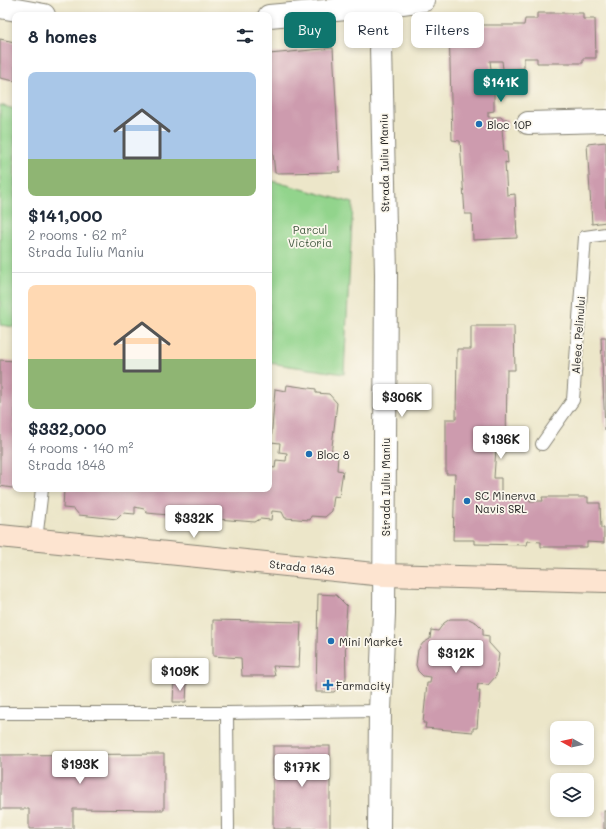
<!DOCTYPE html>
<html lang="en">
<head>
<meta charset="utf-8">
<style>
  :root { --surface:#fff; --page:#f2f2f3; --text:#1f2937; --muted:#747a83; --line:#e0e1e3; --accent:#0f766e }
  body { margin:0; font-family:Mali,sans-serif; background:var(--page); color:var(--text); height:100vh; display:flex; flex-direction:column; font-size:15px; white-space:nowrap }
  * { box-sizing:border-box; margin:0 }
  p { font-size:13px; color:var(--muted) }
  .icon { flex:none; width:22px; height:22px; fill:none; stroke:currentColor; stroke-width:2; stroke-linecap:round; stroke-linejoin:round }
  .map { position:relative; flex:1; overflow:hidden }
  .sheet { position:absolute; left:12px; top:12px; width:260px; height:480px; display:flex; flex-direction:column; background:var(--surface); border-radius:8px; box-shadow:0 2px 6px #0003 }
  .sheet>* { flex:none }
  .banner { position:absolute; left:284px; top:12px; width:262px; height:36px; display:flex; gap:8px }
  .needle { width:26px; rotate:278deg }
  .buttons { position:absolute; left:550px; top:721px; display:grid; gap:8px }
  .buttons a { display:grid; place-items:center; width:44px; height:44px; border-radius:8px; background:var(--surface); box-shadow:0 2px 6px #0003; font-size:20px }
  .price { position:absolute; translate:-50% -34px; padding:0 9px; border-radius:4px; background:#fff; color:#222; font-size:13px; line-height:26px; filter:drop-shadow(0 1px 2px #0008) }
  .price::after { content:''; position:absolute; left:50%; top:24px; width:12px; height:9px; margin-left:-6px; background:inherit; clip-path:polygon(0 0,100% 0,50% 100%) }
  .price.active { background:var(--accent); color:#fff }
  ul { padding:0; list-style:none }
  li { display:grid; align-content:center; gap:8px; height:212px; padding:0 16px }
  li+li { border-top:1px solid var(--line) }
  li span { display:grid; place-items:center; height:124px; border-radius:8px; color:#555 }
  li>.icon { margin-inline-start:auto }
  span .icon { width:72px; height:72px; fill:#fffc; stroke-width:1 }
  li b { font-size:17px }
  h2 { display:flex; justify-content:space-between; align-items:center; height:48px; padding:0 16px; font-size:17px }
  .pill { padding:0 14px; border-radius:8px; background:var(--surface); box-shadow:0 2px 6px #0003; font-size:14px; line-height:36px }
  .pill.active { background:var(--accent); color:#fff }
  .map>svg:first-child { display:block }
  .green { fill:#92d48c; stroke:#577854 }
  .building { fill:#cd9bae }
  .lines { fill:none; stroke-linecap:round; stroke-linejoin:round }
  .service-casing { stroke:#848172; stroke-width:14 }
  .minor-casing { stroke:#848172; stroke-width:24 }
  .secondary-casing { stroke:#848172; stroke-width:24 }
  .service { stroke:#fff; stroke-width:12 }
  .minor { stroke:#fff; stroke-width:22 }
  .secondary { stroke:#fde4d0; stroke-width:22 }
  .poi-dot { fill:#1f6fb2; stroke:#fbf7ec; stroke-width:1.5 }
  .labels { text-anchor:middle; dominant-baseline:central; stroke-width:3.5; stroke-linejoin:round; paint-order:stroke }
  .poi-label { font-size:11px; fill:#1c1c1c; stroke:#fbf7ec; text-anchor:start }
  .street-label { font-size:11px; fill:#1c1c1c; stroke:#fbf7ec }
  .park-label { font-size:11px; fill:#455c43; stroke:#fbf7ec }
</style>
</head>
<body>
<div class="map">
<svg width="606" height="829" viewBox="0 0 606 829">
  <rect width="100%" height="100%" fill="#fbf7ec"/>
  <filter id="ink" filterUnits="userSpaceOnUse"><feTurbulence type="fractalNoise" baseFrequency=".025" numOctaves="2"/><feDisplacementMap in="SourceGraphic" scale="8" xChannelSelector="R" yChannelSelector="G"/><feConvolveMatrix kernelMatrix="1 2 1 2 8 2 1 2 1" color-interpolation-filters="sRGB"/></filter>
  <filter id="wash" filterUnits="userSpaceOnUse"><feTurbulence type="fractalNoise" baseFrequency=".012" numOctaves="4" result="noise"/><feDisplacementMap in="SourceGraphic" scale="16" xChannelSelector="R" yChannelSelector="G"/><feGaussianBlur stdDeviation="0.9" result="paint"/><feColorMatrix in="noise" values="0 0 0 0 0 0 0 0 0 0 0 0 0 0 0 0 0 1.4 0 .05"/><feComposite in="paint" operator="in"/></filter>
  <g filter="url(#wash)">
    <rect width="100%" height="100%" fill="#ece6c9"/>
    <g class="green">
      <polygon points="0,105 15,109 15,327 0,325"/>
      <polygon points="269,180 353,203 344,374 269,363"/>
    </g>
    <g id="blocks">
      <g class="building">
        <polygon points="537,13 583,13 583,19 595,19 596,58 583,58 583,63 537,63 537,58 524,58 524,68 503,69 502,61 490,61 491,69 496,69 497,88 494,88 494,111 488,112 488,117 502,117 502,119 507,119 507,129 502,129 504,152 507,152 508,163 505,162 507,195 515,194 517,238 473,240 472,214 465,214 460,141 452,140 449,25 524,25 525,19 537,19"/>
        <polygon points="0,39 15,42 15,81 0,78"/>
        <polygon points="333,48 340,172 275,173 269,117 269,54"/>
        <polygon points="606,142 606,222 592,224 587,144"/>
        <polygon points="471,326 514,326 515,370 507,370 506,448 496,448 494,478 501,478 501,496 529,497 530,501 543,501 542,497 588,497 588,503 600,503 601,528 604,528 604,543 587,542 587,547 541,547 541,542 528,541 527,545 474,544 474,540 453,540 455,474 446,474 446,419 456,419 457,349 471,349"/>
        <polygon points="601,337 606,337 606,430 605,430"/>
        <polygon points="0,360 15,361 15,485 12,488 0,486"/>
        <polygon points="287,385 316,389 316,393 329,394 337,403 331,455 338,456 337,470 343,471 339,497 334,496 332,511 325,517 311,516 310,520 285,518 282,512 272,511 271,520 260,519 255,522 217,519 213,514 189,512 189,517 147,513 144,509 135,507 135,514 123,513 117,519 79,515 74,509 63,508 64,489 269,489 269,467 275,468 276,460 286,461 287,453 279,452 280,443 271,442 275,389 286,391"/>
        <polygon points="318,594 336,595 347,606 345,632 346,679 334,692 316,692"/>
        <polygon points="450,619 469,619 477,623 483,629 483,635 489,636 489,643 499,654 496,676 488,685 478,684 477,691 480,691 477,728 473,728 473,732 425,728 426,723 423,723 427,683 430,683 431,677 423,676 418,671 416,665 418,650 423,643 430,639 431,630 438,631 444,623"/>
        <polygon points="213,620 301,622 299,667 273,666 275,676 242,676 241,658 213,656"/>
        <polygon points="174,681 187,682 186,702 173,702"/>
        <rect x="273" y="746" width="57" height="83"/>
        <polygon points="164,754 164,810 73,809 73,829 29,829 29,809 0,809 0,755"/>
        <rect x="604" y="811" width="2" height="18"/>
      </g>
    </g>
  </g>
  <g filter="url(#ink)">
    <use href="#blocks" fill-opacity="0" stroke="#848172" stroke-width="1"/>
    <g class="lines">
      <g class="service-casing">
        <g id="service">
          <polyline points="542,444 573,400 585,237 606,234"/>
          <polyline points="36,540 42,489"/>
          <polyline points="0,713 227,713 380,711"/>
          <polyline points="227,713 228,829"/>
        </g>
      </g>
      <g class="minor-casing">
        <g id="minor">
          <polyline points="0,7 44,15"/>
          <polyline points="269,16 380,6 424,0"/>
          <polyline points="528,123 606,121"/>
          <polyline points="379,829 380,711 384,613 386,274 380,0"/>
        </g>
      </g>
      <g class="secondary-casing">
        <polyline id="secondary" points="0,536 384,575 606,581"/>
      </g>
      <use href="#service" class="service"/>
      <use href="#minor" class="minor"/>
      <use href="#secondary" class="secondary"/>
    </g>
  </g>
  <g class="poi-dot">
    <circle cx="479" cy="124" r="4"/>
    <circle cx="309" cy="454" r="4"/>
    <circle cx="467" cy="501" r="4"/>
    <circle cx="331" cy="641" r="4"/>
    <path d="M326 679h4v4h4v4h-4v4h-4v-4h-4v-4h4z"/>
  </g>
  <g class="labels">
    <g class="poi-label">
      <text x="487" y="124">Bloc 10P</text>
      <text x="317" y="454">Bloc 8</text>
      <text x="475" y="495">SC Minerva<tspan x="475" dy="13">Navis SRL</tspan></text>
      <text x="339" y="641">Mini Market</text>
      <text x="336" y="685">Farmacity</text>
    </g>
    <g class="street-label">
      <text transform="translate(384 163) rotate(-91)">Strada Iuliu Maniu</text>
      <text transform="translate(578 335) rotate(-86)">Aleea Pelinului</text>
      <text transform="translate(385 487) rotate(-90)">Strada Iuliu Maniu</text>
      <text transform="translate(302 567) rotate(6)">Strada 1848</text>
    </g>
    <g class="park-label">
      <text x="310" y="229">Parcul<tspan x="310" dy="13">Victoria</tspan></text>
    </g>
  </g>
</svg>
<div class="buttons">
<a><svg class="needle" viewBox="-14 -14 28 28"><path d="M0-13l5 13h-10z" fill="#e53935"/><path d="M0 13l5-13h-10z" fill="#747a83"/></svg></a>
<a><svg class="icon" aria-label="layers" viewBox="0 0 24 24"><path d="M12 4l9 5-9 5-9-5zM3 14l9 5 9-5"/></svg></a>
</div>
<b class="price active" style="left:501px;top:103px">$141K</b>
<b class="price" style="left:402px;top:418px">$306K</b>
<b class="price" style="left:501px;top:460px">$136K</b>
<b class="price" style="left:194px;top:539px">$332K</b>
<b class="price" style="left:456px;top:674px">$312K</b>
<b class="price" style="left:180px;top:692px">$109K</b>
<b class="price" style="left:80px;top:785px">$193K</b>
<b class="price" style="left:302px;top:788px">$177K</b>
<div class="banner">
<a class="pill active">Buy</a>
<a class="pill">Rent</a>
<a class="pill">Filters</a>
</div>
<section class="sheet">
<h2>8 homes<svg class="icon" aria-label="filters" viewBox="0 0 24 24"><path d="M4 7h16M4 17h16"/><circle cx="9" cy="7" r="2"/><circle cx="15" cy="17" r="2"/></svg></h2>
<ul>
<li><span style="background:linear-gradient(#a9c7e8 70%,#8fb573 0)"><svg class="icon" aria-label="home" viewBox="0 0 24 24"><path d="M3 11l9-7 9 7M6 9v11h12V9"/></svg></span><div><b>$141,000</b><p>2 rooms · 62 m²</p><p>Strada Iuliu Maniu</p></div></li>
<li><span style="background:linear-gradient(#ffd9b3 60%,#8fb573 0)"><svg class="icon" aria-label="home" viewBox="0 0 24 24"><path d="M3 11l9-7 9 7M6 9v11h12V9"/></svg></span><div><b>$332,000</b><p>4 rooms · 140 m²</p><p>Strada 1848</p></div></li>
</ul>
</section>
</div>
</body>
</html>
